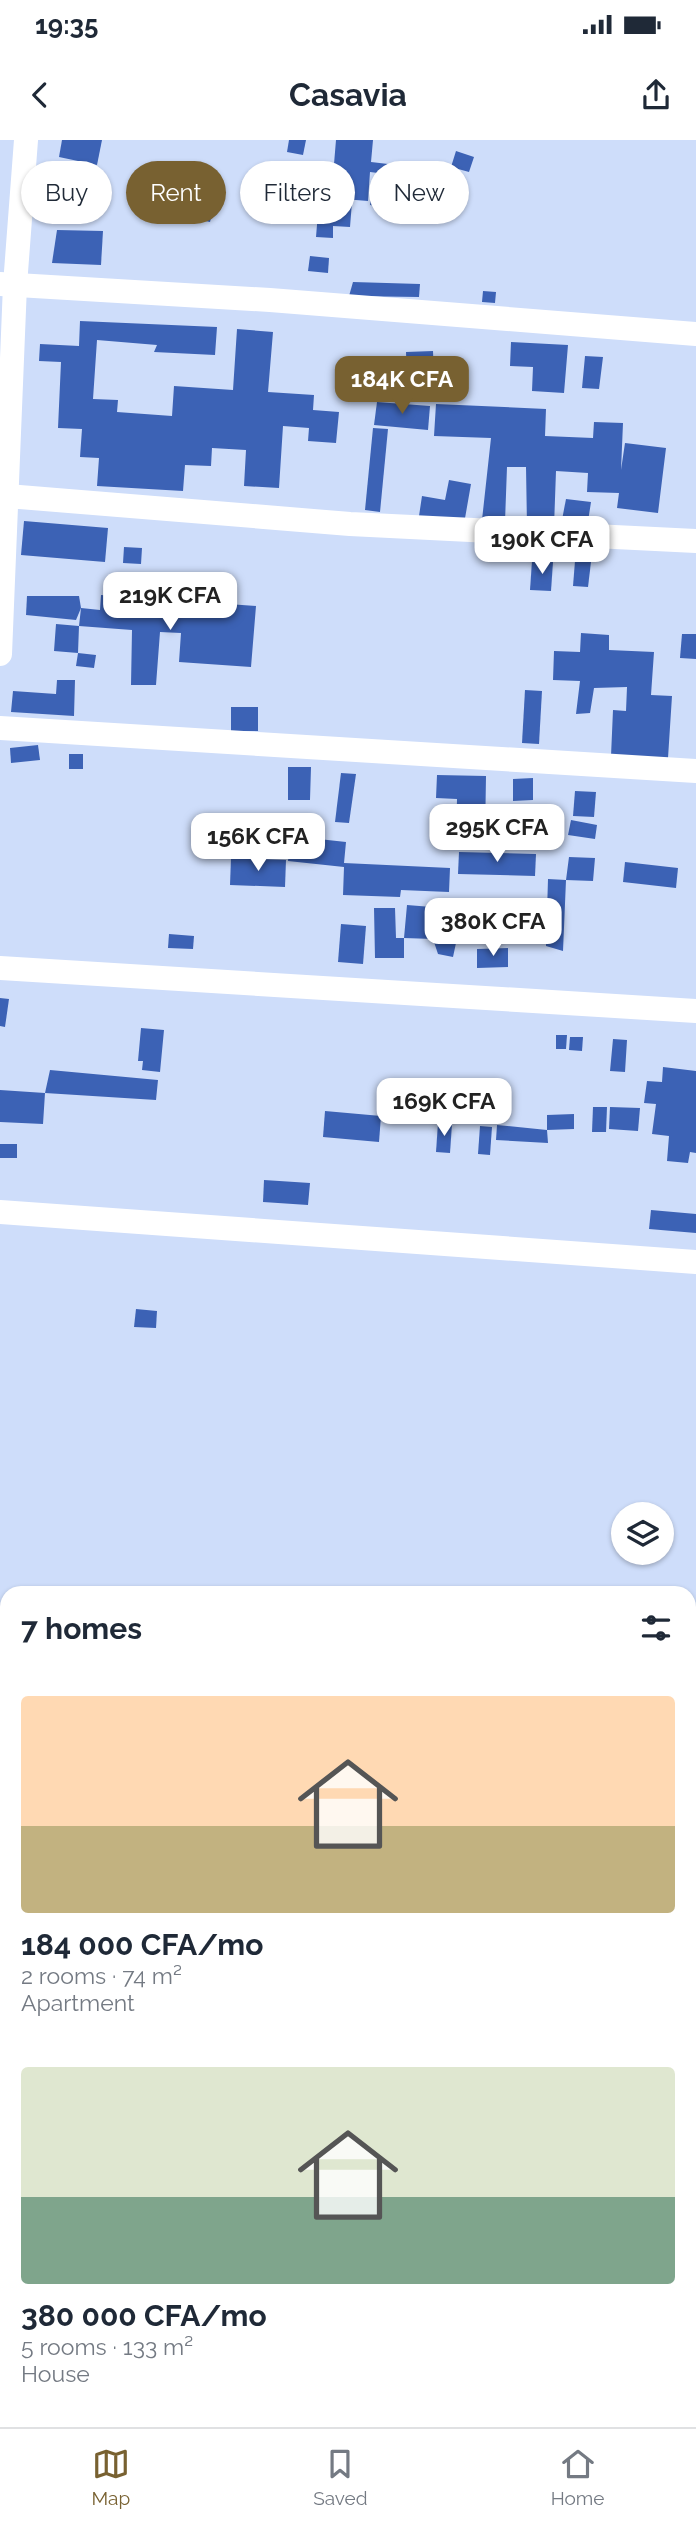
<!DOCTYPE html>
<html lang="en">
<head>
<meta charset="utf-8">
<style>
  :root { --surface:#fff; --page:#f6f6f7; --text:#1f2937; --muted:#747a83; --line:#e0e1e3; --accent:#786131 }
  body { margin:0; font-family:Raleway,sans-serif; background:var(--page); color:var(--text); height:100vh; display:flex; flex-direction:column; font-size:26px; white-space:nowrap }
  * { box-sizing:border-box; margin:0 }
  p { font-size:23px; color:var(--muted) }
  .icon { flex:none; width:38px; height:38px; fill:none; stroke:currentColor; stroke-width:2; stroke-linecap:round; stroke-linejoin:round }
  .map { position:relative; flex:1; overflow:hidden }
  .side { position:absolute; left:0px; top:1446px; width:696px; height:842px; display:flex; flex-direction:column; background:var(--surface); border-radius:21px 21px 0 0; box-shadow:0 2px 5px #0004 }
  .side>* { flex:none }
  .guide { position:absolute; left:21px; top:21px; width:654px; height:63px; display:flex; gap:14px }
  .controls { position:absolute; left:611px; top:1362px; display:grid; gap:14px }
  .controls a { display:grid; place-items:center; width:63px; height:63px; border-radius:50%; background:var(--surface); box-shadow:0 2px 5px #0004; font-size:35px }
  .price { position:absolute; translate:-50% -60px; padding:0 16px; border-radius:14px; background:#fff; color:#222; font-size:23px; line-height:46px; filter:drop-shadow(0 2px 4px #0008) }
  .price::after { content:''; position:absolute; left:50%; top:42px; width:21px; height:16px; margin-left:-10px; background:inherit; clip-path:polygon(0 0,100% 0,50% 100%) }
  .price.current { background:var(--accent); color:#fff }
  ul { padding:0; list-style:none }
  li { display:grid; align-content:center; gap:14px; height:371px; padding:0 21px }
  li span { display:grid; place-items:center; height:217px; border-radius:7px; color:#555 }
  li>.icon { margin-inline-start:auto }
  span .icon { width:126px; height:126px; fill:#fffc; stroke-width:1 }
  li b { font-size:30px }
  h2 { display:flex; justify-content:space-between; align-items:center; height:84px; padding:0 21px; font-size:30px }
  .pill { padding:0 24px; border-radius:32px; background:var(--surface); box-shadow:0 2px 5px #0004; font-size:24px; line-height:63px }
  .pill.current { background:var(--accent); color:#fff }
  .status { display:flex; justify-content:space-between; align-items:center; height:49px; padding:0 35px; background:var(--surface); direction:ltr }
  .status svg { height:19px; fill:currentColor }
  header { display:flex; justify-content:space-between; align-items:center; height:91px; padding:0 21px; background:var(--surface); font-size:32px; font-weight:700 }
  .tabs { display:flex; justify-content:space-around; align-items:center; height:98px; border-top:2px solid var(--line); background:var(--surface); font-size:19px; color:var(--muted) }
  .tabs a { display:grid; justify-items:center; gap:4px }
  .tabs .current { color:var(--accent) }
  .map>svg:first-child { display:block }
  .building { fill:#3c62b5 }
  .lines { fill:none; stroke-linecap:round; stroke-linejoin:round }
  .street { stroke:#fff; stroke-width:24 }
</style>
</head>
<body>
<div class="status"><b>19:35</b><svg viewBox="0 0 49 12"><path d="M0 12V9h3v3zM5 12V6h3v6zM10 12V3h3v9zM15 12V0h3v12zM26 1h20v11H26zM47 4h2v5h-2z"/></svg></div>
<header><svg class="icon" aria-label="back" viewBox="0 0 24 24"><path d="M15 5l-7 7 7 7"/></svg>Casavia<svg class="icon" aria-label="share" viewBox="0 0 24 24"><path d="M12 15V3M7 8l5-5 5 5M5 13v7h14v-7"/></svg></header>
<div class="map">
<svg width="696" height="2287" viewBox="0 0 696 2287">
  <rect width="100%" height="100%" fill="#ceddfa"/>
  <g class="building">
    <polygon points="62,0 102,0 97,25 59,17"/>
    <polygon points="289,0 306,0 303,15 287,12"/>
    <polygon points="336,0 373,0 371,22 388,24 386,34 370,32 368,61 332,58 334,42 310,40 311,22 334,24"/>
    <polygon points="456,11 474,17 469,32 451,27"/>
    <polygon points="373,44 409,50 405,70 370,65"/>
    <polygon points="190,52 216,59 210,82 184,76"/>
    <polygon points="319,60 352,62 350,87 333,86 333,98 316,97"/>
    <polygon points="57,90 103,91 101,125 52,123"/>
    <polygon points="310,116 329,118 328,133 308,131"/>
    <polygon points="353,142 420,144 419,157 349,156"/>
    <polygon points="483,151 496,152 495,163 482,162"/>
    <polygon points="80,181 217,187 215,215 154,212 157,205 97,200 93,259 118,260 117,272 172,276 174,246 233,250 237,189 273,192 268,252 314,255 313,270 339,272 336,303 308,301 309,288 283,286 279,348 244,346 246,310 212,308 211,326 185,325 183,351 97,346 99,318 80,317 82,289 58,288 61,222 39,221 40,204 79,206"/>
    <polygon points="511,202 568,205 564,253 532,251 533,227 510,226"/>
    <polygon points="433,211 434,240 407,241 406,212"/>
    <polygon points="585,216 603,217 599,249 582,248"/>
    <polygon points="377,262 430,266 428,290 374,285"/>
    <polygon points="436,264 546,269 545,296 593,298 594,282 623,283 621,330 625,303 666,308 658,373 617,368 619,353 587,352 588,333 556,331 554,387 527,386 526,327 507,327 505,382 482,380 491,298 434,296"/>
    <polygon points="373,288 388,289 380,372 365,370"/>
    <polygon points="449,340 471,344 464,384 419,376 422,356 445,360"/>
    <polygon points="566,359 591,362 587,388 561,385"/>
    <polygon points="24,381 108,388 105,422 21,415"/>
    <polygon points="124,407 142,408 141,424 123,423"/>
    <polygon points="532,421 553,422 551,451 530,450"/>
    <polygon points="575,421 591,422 588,447 573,446"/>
    <polygon points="101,455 256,466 251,527 179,522 181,493 160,492 156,545 131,545 132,490 79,486 78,513 54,511 56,484 79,486 81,468 100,470"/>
    <polygon points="27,456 79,456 81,468 76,480 26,475"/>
    <polygon points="581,493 609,495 609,510 654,512 651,555 672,556 668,618 611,616 613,570 626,571 627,547 594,548 590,573 576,574 580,541 553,540 554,511 580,512"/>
    <polygon points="682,494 696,494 696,519 680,518"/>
    <polygon points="78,513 96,515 94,528 76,526"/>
    <polygon points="57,540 75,540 74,576 11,572 13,551 56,554"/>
    <polygon points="525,550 542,551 539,604 522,603"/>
    <rect x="231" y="567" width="27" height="24"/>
    <polygon points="38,605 40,620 11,623 10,608"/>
    <rect x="69" y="614" width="14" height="15"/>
    <polygon points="288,627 311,627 310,660 288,660"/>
    <polygon points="341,633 356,634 349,683 335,682"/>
    <polygon points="437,635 486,636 485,697 456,697 457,659 436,658"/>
    <polygon points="533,638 533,660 513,661 513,639"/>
    <polygon points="575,651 596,652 594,677 573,676"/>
    <polygon points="571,680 597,685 595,699 568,695"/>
    <polygon points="291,696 346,702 344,723 450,728 449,752 401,750 400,757 343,755 344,727 288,721"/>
    <polygon points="459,712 536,714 535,736 458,734"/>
    <polygon points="569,717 595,718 593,741 566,740 563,811 546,806 548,739 566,740"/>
    <polygon points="231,718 286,720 285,747 230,745"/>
    <polygon points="625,722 678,728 676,748 623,742"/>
    <polygon points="407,765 444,768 442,799 433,799 456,803 453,817 438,814 433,799 404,798"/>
    <polygon points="374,768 395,768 396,798 404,798 404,818 375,818"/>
    <polygon points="341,784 366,786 363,824 338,822"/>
    <polygon points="169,794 194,796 193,809 168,808"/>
    <polygon points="508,808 508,827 477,828 477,809"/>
    <polygon points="0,858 9,859 5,887 0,886"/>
    <polygon points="141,888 164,890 160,932 142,930 143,921 138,921"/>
    <polygon points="556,895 567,895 566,909 556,909"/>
    <polygon points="570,897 583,897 582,911 569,910"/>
    <polygon points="613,899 627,900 625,932 610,931"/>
    <polygon points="663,927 696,931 696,1013 690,1012 688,1023 667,1021 669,996 652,994 656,964 644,963 647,941 662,942"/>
    <polygon points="50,930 158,940 156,960 45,953 43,984 0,982 0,950 45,953"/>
    <polygon points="593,967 607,967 606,992 592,992"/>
    <polygon points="610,967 640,968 638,991 609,989"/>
    <polygon points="325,971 381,976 379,1002 323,997"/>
    <polygon points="574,974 574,989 547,990 548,1003 496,1000 497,985 547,990 547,975"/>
    <polygon points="438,983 452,984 450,1013 436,1012"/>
    <polygon points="480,986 492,987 490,1015 478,1014"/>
    <rect x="0" y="1004" width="17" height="14"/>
    <polygon points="264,1040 310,1043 308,1065 263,1062"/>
    <polygon points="651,1070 696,1074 696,1093 649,1089"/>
    <polygon points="136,1169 157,1171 156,1188 134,1187"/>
  </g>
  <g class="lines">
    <g class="street">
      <polyline points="0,144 270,160 696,194"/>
      <polyline points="7,356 350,384 696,401"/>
      <polyline points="0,514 15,145 26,0"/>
      <polyline points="0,588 696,631"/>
      <polyline points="0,828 696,871"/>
      <polyline points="0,1072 696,1122"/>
    </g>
  </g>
</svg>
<div class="controls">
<a><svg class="icon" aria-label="layers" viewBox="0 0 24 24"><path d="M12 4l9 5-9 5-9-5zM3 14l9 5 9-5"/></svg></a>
</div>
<b class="price current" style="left:402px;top:276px">184K CFA</b>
<b class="price" style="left:542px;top:436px">190K CFA</b>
<b class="price" style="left:170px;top:492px">219K CFA</b>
<b class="price" style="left:497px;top:724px">295K CFA</b>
<b class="price" style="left:258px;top:733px">156K CFA</b>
<b class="price" style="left:493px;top:818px">380K CFA</b>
<b class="price" style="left:444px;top:998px">169K CFA</b>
<div class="guide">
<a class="pill">Buy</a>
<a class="pill current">Rent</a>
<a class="pill">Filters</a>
<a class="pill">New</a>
</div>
<section class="side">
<h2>7 homes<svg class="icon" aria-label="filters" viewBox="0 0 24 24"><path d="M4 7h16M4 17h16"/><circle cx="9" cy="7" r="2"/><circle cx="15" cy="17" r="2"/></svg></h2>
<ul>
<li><span style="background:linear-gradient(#ffd9b3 60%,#c2b280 0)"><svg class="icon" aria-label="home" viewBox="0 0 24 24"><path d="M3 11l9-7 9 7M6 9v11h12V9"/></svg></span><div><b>184 000 CFA/mo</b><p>2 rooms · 74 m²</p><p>Apartment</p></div></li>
<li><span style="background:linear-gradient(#dfe7d0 60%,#7fa58c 0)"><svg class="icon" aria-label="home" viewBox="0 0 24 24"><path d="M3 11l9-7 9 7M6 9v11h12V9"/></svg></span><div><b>380 000 CFA/mo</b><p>5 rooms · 133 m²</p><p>House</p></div></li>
</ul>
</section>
</div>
<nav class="tabs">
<a class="current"><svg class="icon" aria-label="map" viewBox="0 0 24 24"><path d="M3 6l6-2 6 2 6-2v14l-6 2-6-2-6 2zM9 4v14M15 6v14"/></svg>Map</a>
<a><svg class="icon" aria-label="saved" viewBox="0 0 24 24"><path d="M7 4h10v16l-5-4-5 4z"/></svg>Saved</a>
<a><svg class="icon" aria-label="home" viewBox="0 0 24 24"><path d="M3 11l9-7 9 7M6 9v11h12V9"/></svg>Home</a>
</nav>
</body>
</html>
